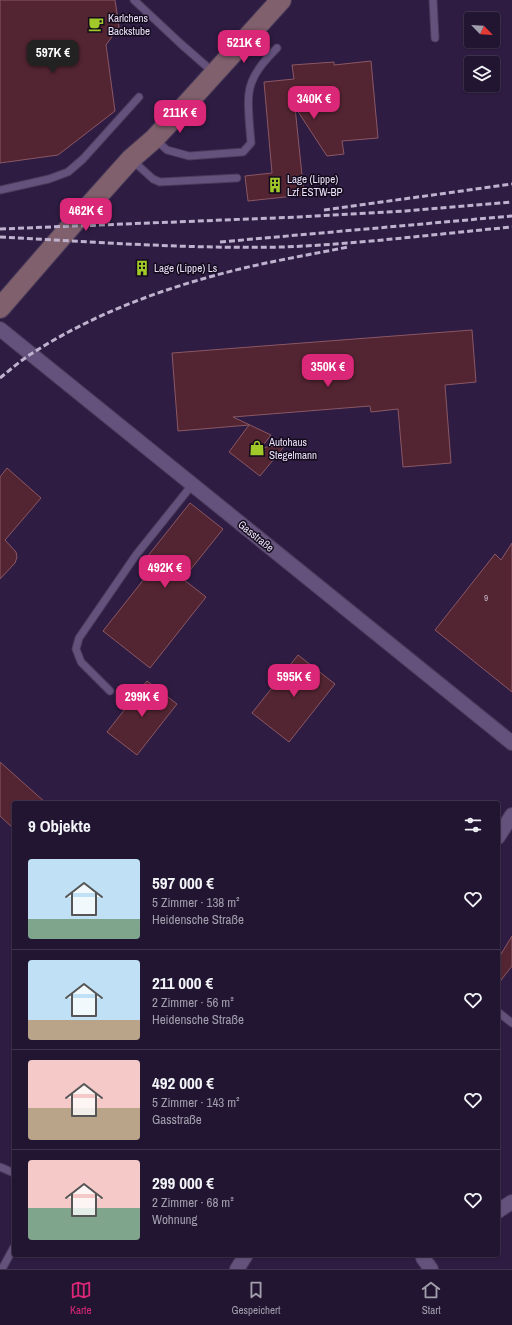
<!DOCTYPE html>
<html lang="de">
<head>
<meta charset="utf-8">
<style>
  :root { --surface:#221532; --page:#2a1e3a; --text:#f1f3f6; --muted:#a29fac; --line:#3f344d; --accent:#db2777 }
  body { margin:0; font-family:"Archivo Narrow",sans-serif; background:var(--page); color:var(--text); height:100vh; display:flex; flex-direction:column; font-size:15px; white-space:nowrap }
  * { box-sizing:border-box; margin:0 }
  p { font-size:13px; color:var(--muted) }
  .icon { flex:none; width:22px; height:22px; fill:none; stroke:currentColor; stroke-width:2; stroke-linecap:round; stroke-linejoin:round }
  .map { position:relative; flex:1; overflow:hidden }
  .details { position:absolute; left:12px; top:801px; width:488px; height:456px; display:flex; flex-direction:column; background:var(--surface); border-radius:4px; box-shadow:0 1px 3px #0004,0 0 0 1px var(--line) }
  .details>* { flex:none }
  .needle { width:26px; rotate:115deg }
  .fabs { position:absolute; left:464px; top:12px; display:grid; gap:8px }
  .fabs a { display:grid; place-items:center; width:36px; height:36px; border-radius:4px; background:var(--surface); box-shadow:0 1px 3px #0004,0 0 0 1px var(--line); font-size:20px }
  .price { position:absolute; translate:-50% -34px; padding:0 9px; border-radius:8px; background:var(--accent); color:#fff; font-size:13px; line-height:26px; filter:drop-shadow(0 1px 2px #0008) }
  .price::after { content:''; position:absolute; left:50%; top:24px; width:12px; height:9px; margin-left:-6px; background:inherit; clip-path:polygon(0 0,100% 0,50% 100%) }
  .price.active { background:#222; color:#fff }
  ul { padding:0; list-style:none }
  li { display:flex; align-items:center; gap:12px; height:100px; padding:0 16px }
  li+li { border-top:1px solid var(--line) }
  li span { display:grid; place-items:center; flex:none; width:112px; height:80px; border-radius:4px; color:#555 }
  li>.icon { margin-inline-start:auto }
  span .icon { width:48px; height:48px; fill:#fffc; stroke-width:1 }
  li b { font-size:17px }
  h2 { display:flex; justify-content:space-between; align-items:center; height:48px; padding:0 16px; font-size:17px }
  .tab-bar { display:flex; justify-content:space-around; align-items:center; height:56px; border-top:1px solid var(--line); background:var(--surface); font-size:11px; color:var(--muted) }
  .tab-bar a { display:grid; justify-items:center; gap:2px }
  .tab-bar .active { color:var(--accent) }
  .map>svg:first-child { display:block }
  .building { fill:#532532; stroke:#8b5764 }
  .lines { fill:none; stroke-linecap:round; stroke-linejoin:round }
  .service-casing { stroke:#493a5a; stroke-width:9 }
  .minor-casing { stroke:#493a5a; stroke-width:16 }
  .secondary-casing { stroke:#493a5a; stroke-width:22 }
  .service { stroke:#64517c; stroke-width:7 }
  .minor { stroke:#64517c; stroke-width:14 }
  .secondary { stroke:#7f606c; stroke-width:20 }
  .rail { stroke:#beb2ce; stroke-width:3; stroke-dasharray:6 3; stroke-linecap:butt }
  .labels { text-anchor:middle; dominant-baseline:central; stroke-width:3; stroke-linejoin:round; paint-order:stroke }
  .number-label { font-size:9px; fill:#c5b2c8 }
  .poi-label { font-size:11px; fill:#ebe1fa; stroke:#130b1c; text-anchor:start }
  .street-label { font-size:11px; fill:#ebe1fa; stroke:#130b1c }
</style>
</head>
<body>
<div class="map">
<svg width="512" height="1269" viewBox="0 0 512 1269">
  <rect width="100%" height="100%" fill="#2e1c42"/>
  <g class="building">
    <polygon points="0,0 115,0 119,27 106,45 115,111 58,155 0,163"/>
    <polygon points="371,61 378,138 342,141 344,154 327,156 295,107 304,195 248,201 245,176 272,173 264,82 294,79 292,65 334,62 334,65"/>
    <polygon points="472,330 476,382 445,385 451,463 403,467 398,409 371,412 370,406 233,417 271,435 261,448 286,444 260,476 229,452 249,425 178,431 172,353"/>
    <polygon points="7,468 41,498 5,540 16,552 17,557 15,563 0,579 0,477"/>
    <polygon points="190,503 223,529 183,579 206,597 150,668 103,631 152,569 143,562"/>
    <polygon points="512,543 512,692 435,630 495,554 501,560"/>
    <polygon points="298,655 335,684 289,742 252,713"/>
    <polygon points="147,681 177,704 137,755 107,732"/>
    <polygon points="0,762 46,803 14,803 14,829 0,816"/>
    <polygon points="512,936 512,966 498,984 498,959"/>
  </g>
  <g class="lines">
    <g class="service-casing">
      <g id="service">
        <polyline points="134,0 181,44 213,72"/>
        <polyline points="433,0 435,38"/>
        <path d="M 156,140 L 167,150 L 189,156 L 243,152 L 251,143 C 250,128 247,106 249,93 C 251,75 265,60 277,48"/>
        <polyline points="132,160 153,179 160,182 237,178"/>
        <polyline points="0,190 49,179 68,172 83,159 139,97"/>
        <polyline points="110,691 81,662 76,649 79,638 136,555 192,485"/>
        <polyline points="498,1012 512,1023"/>
        <polyline points="0,1167 14,1173"/>
        <polyline points="2,1269 14,1247"/>
      </g>
    </g>
    <g class="minor-casing">
      <g id="minor">
        <polyline points="0,329 512,743"/>
        <polyline points="498,837 512,815"/>
        <polyline points="498,1211 512,1202"/>
        <polyline points="423,1258 431,1269"/>
        <polyline points="237,1269 246,1255"/>
      </g>
    </g>
    <g class="secondary-casing">
      <polyline id="secondary" points="0,308 71,226 131,159 154,139 183,108 281,0"/>
    </g>
    <use href="#service" class="service"/>
    <use href="#minor" class="minor"/>
    <use href="#secondary" class="secondary"/>
    <g class="rail">
      <polyline points="324,210 512,184"/>
      <polyline points="0,229 299,217 406,211 512,202"/>
      <path d="M 0,237 C 94,242 189,249 283,247 C 360,244 436,234 512,227"/>
      <polyline points="220,242 512,216"/>
      <path d="M 0,378 C 10,370 20,361 31,354 C 96,312 169,286 244,268 C 278,260 313,254 348,247"/>
    </g>
  </g>
  <defs>
    <g id="cafe-bare" transform="scale(1.2)"><path d="M-5.5-4.5H6V0H3Q3 3.5 0 3.5H-2.5Q-5.5 3.5-5.5 0ZM3-3.2v2h1.7v-2ZM-6 4.5H4V6H-6Z" fill="#a1c92a" stroke="#130b1c" stroke-width="2.5" paint-order="stroke"/></g>
    <g id="building-bare" transform="scale(1.2)"><path d="M-4-6H4V6H1V3H-1V6H-4ZM-2.5-4.3h1.7v1.8h-1.7ZM.8-4.3h1.7v1.8H.8ZM-2.5-1h1.7V.8h-1.7ZM.8-1h1.7V.8H.8Z" fill="#a1c92a" stroke="#130b1c" stroke-width="2.5" paint-order="stroke"/></g>
    <g id="shop-bare" transform="scale(1.2)"><path d="M-5-2.5h2.3a2.7 3.5 0 0 1 5.4 0H5L5.5 6h-11ZM-1.5-2.5h3a1.5 2.3 0 0 0-3 0Z" fill="#a1c92a" stroke="#130b1c" stroke-width="2.5" paint-order="stroke"/></g>
  </defs>
  <g fill-rule="evenodd">
    <use href="#cafe-bare" x="96" y="24"/>
    <use href="#building-bare" x="275" y="185"/>
    <use href="#building-bare" x="142" y="268"/>
    <use href="#shop-bare" x="257" y="448"/>
  </g>
  <g class="labels">
    <g class="number-label">
      <text x="486" y="598">9</text>
    </g>
    <g class="poi-label">
      <text x="108" y="18">Karlchens<tspan x="108" dy="13">Backstube</tspan></text>
      <text x="287" y="179">Lage (Lippe)<tspan x="287" dy="13">Lzf ESTW-BP</tspan></text>
      <text x="154" y="268">Lage (Lippe) Ls</text>
      <text x="269" y="442">Autohaus<tspan x="269" dy="13">Stegelmann</tspan></text>
    </g>
    <g class="street-label">
      <text transform="translate(256 536) rotate(39)">Gasstraße</text>
    </g>
  </g>
</svg>
<div class="fabs">
<a><svg class="needle" viewBox="-14 -14 28 28"><path d="M0-13l5 13h-10z" fill="#e53935"/><path d="M0 13l5-13h-10z" fill="#a29fac"/></svg></a>
<a><svg class="icon" aria-label="layers" viewBox="0 0 24 24"><path d="M12 4l9 5-9 5-9-5zM3 14l9 5 9-5"/></svg></a>
</div>
<b class="price" style="left:244px;top:64px">521K €</b>
<b class="price active" style="left:53px;top:74px">597K €</b>
<b class="price" style="left:314px;top:120px">340K €</b>
<b class="price" style="left:180px;top:134px">211K €</b>
<b class="price" style="left:86px;top:232px">462K €</b>
<b class="price" style="left:328px;top:388px">350K €</b>
<b class="price" style="left:165px;top:589px">492K €</b>
<b class="price" style="left:294px;top:698px">595K €</b>
<b class="price" style="left:142px;top:718px">299K €</b>
<section class="details">
<h2>9 Objekte<svg class="icon" aria-label="filters" viewBox="0 0 24 24"><path d="M4 7h16M4 17h16"/><circle cx="9" cy="7" r="2"/><circle cx="15" cy="17" r="2"/></svg></h2>
<ul>
<li><span style="background:linear-gradient(#bfe0f5 75%,#7fa58c 0)"><svg class="icon" aria-label="home" viewBox="0 0 24 24"><path d="M3 11l9-7 9 7M6 9v11h12V9"/></svg></span><div><b>597 000 €</b><p>5 Zimmer · 138 m²</p><p>Heidensche Straße</p></div><svg class="icon" aria-label="heart" viewBox="0 0 24 24"><path d="M12 20l-8-8c-3-5 5-10 8-4 3-6 11-1 8 4z"/></svg></li>
<li><span style="background:linear-gradient(#bfe0f5 75%,#b9a48a 0)"><svg class="icon" aria-label="home" viewBox="0 0 24 24"><path d="M3 11l9-7 9 7M6 9v11h12V9"/></svg></span><div><b>211 000 €</b><p>2 Zimmer · 56 m²</p><p>Heidensche Straße</p></div><svg class="icon" aria-label="heart" viewBox="0 0 24 24"><path d="M12 20l-8-8c-3-5 5-10 8-4 3-6 11-1 8 4z"/></svg></li>
<li><span style="background:linear-gradient(#f6c9c9 60%,#b9a48a 0)"><svg class="icon" aria-label="home" viewBox="0 0 24 24"><path d="M3 11l9-7 9 7M6 9v11h12V9"/></svg></span><div><b>492 000 €</b><p>5 Zimmer · 143 m²</p><p>Gasstraße</p></div><svg class="icon" aria-label="heart" viewBox="0 0 24 24"><path d="M12 20l-8-8c-3-5 5-10 8-4 3-6 11-1 8 4z"/></svg></li>
<li><span style="background:linear-gradient(#f6c9c9 60%,#7fa58c 0)"><svg class="icon" aria-label="home" viewBox="0 0 24 24"><path d="M3 11l9-7 9 7M6 9v11h12V9"/></svg></span><div><b>299 000 €</b><p>2 Zimmer · 68 m²</p><p>Wohnung</p></div><svg class="icon" aria-label="heart" viewBox="0 0 24 24"><path d="M12 20l-8-8c-3-5 5-10 8-4 3-6 11-1 8 4z"/></svg></li>
</ul>
</section>
</div>
<nav class="tab-bar">
<a class="active"><svg class="icon" aria-label="map" viewBox="0 0 24 24"><path d="M3 6l6-2 6 2 6-2v14l-6 2-6-2-6 2zM9 4v14M15 6v14"/></svg>Karte</a>
<a><svg class="icon" aria-label="saved" viewBox="0 0 24 24"><path d="M7 4h10v16l-5-4-5 4z"/></svg>Gespeichert</a>
<a><svg class="icon" aria-label="home" viewBox="0 0 24 24"><path d="M3 11l9-7 9 7M6 9v11h12V9"/></svg>Start</a>
</nav>
</body>
</html>
